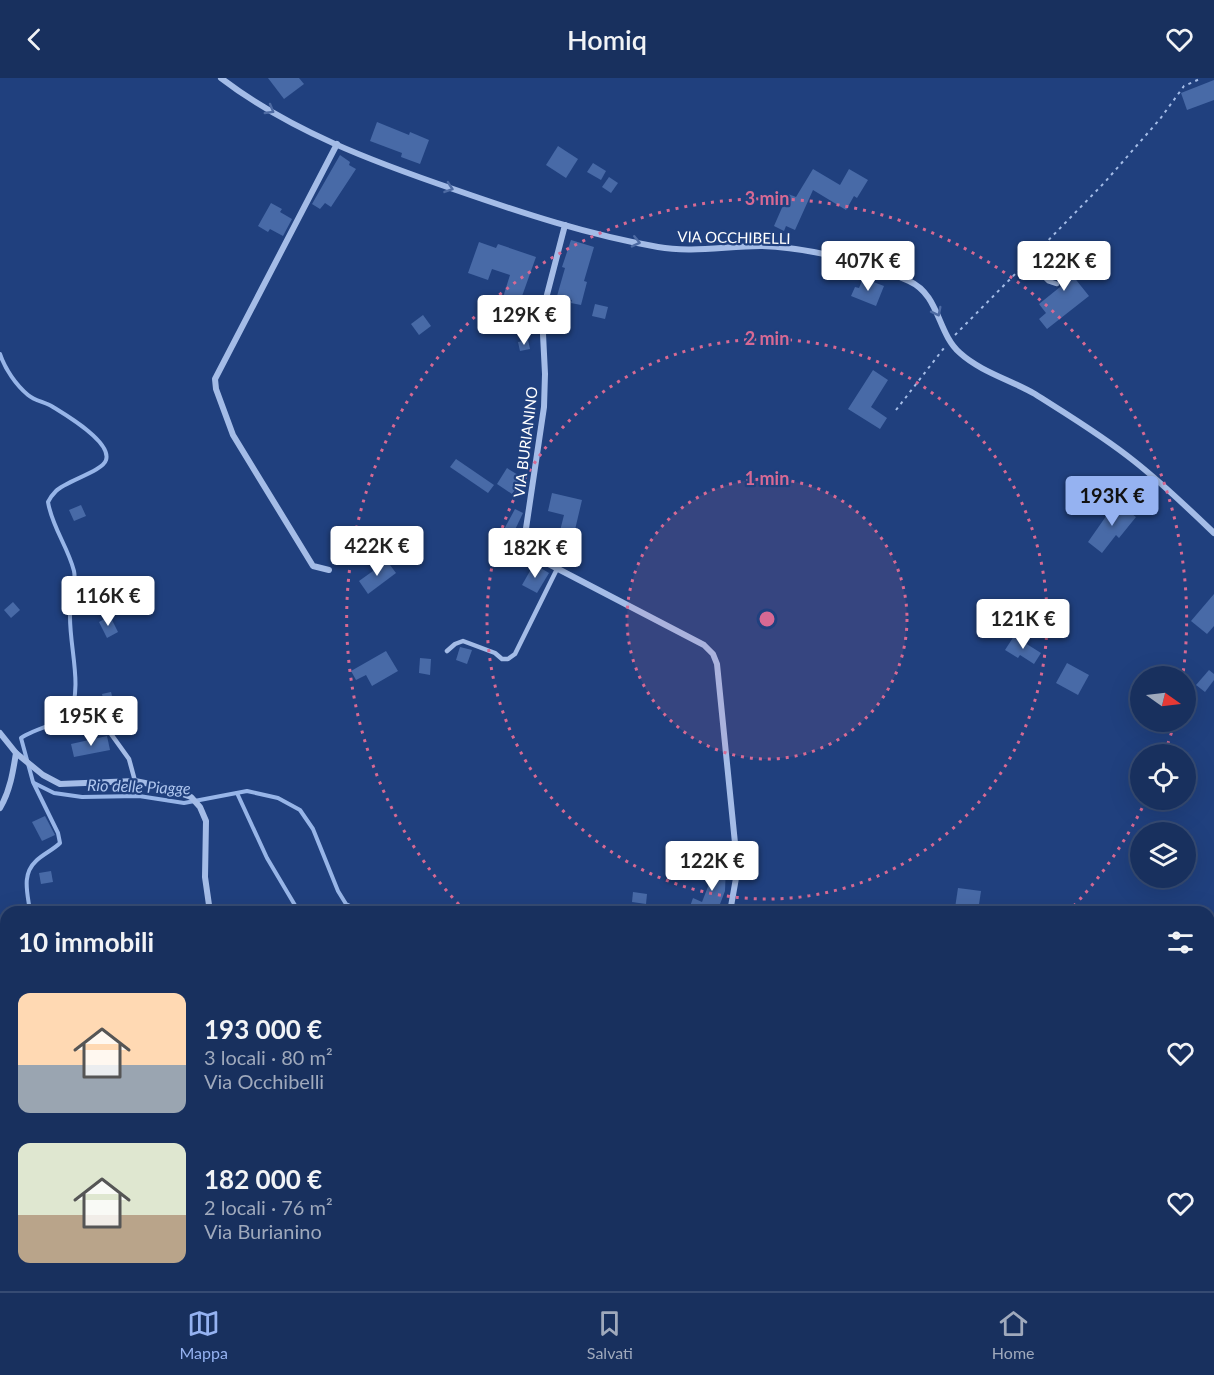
<!DOCTYPE html>
<html lang="it">
<head>
<meta charset="utf-8">
<style>
  :root { --surface:#18305e; --page:#213864; --text:#f1f3f6; --muted:#9fa9bc; --line:#364b73; --accent:#95b2f1 }
  body { margin:0; font-family:Lato,sans-serif; background:var(--page); color:var(--text); height:100vh; display:flex; flex-direction:column; font-size:22px; white-space:nowrap }
  * { box-sizing:border-box; margin:0 }
  p { font-size:20px; color:var(--muted) }
  .icon { flex:none; width:33px; height:33px; fill:none; stroke:currentColor; stroke-width:2; stroke-linecap:round; stroke-linejoin:round }
  .map { position:relative; flex:1; overflow:hidden }
  .drawer { position:absolute; left:0px; top:828px; width:1215px; height:386px; display:flex; flex-direction:column; background:var(--surface); border-radius:18px 18px 0 0; box-shadow:0 6px 24px #0002,0 0 0 2px var(--line) }
  .drawer>* { flex:none }
  .needle { width:39px; rotate:104deg }
  .fabs { position:absolute; left:1130px; top:588px; display:grid; gap:12px }
  .fabs a { display:grid; place-items:center; width:66px; height:66px; border-radius:50%; background:var(--surface); box-shadow:0 6px 24px #0002,0 0 0 2px var(--line); font-size:30px }
  .price { position:absolute; translate:-50% -51px; padding:0 14px; border-radius:6px; background:#fff; color:#222; font-size:20px; line-height:39px; filter:drop-shadow(0 2px 3px #0008) }
  .price::after { content:''; position:absolute; left:50%; top:36px; width:18px; height:14px; margin-left:-9px; background:inherit; clip-path:polygon(0 0,100% 0,50% 100%) }
  .price.selected { background:var(--accent); color:#111 }
  ul { padding:0; list-style:none }
  li { display:flex; align-items:center; gap:18px; height:150px; padding:0 18px }
  li span { display:grid; place-items:center; flex:none; width:168px; height:120px; border-radius:12px; color:#555 }
  li>.icon { margin-inline-start:auto }
  span .icon { width:72px; height:72px; fill:#fffc; stroke-width:1 }
  li b { font-size:26px }
  h2 { display:flex; justify-content:space-between; align-items:center; height:72px; padding:0 18px; font-size:26px }
  header { display:flex; justify-content:space-between; align-items:center; height:78px; padding:0 18px; background:var(--surface); font-size:27px; font-weight:600 }
  .tabs { display:flex; justify-content:space-around; align-items:center; height:84px; border-top:2px solid var(--line); background:var(--surface); font-size:16px; color:var(--muted) }
  .tabs a { display:grid; justify-items:center; gap:3px }
  .tabs .selected { color:var(--accent) }
  .map>svg:first-child { display:block }
  .lines { fill:none; stroke-linecap:round; stroke-linejoin:round }
  .stream { stroke:#97b5e8; stroke-width:4 }
  .building { fill:#486aa7 }
  .path { stroke:#a4bce7; stroke-width:2; stroke-dasharray:3 4.5; stroke-linecap:butt }
  .lane { stroke:#a4bce7; stroke-width:4.5 }
  .street { stroke:#a4bce7; stroke-width:6 }
  .secondary { stroke:#cedcf6; stroke-width:12 }
  .oneway { stroke:#4e6ba3 }
  .ring { fill:none; stroke:#d76994; stroke-width:3; stroke-dasharray:3 6 }
  .labels { text-anchor:middle; dominant-baseline:central; stroke-width:4.5; stroke-linejoin:round; paint-order:stroke }
  .street-label { font-size:15px; fill:#fff; stroke:#20407e }
  .water-label { font-size:16px; font-style:italic; fill:#afc6ef; stroke:#20407e }
  .centre { fill:#d76994; stroke:#20407e; stroke-width:3 }
  .ring-label { font-size:18px; text-anchor:middle; font-weight:bold; fill:#d76994; stroke:#20407e; stroke-width:4.5; stroke-linejoin:round; paint-order:stroke }
</style>
</head>
<body>
<header><svg class="icon" aria-label="back" viewBox="0 0 24 24"><path d="M15 5l-7 7 7 7"/></svg>Homiq<svg class="icon" aria-label="heart" viewBox="0 0 24 24"><path d="M12 20l-8-8c-3-5 5-10 8-4 3-6 11-1 8 4z"/></svg></header>
<div class="map">
<svg width="1214" height="1213" viewBox="0 0 1214 1213">
  <rect width="100%" height="100%" fill="#20407e"/>
  <g class="lines">
    <g class="stream">
      <path d="M 0,276 C 5,291 16,307 28,317 C 35,323 45,324 53,329 C 66,337 112,364 106,382 C 103,393 66,403 56,413 C 53,416 50,420 48,424 C 52,449 68,469 74,493 C 77,507 70,525 70,539 C 70,573 83,608 69,640 C 55,646 33,652 21,660 L 33,704 L 58,755 L 60,765 C 53,772 43,776 36,783 C 21,797 28,816 30,834"/>
      <polyline points="34,705 54,715 82,719 139,718 184,725 247,713 278,720 300,732 313,751 338,813 346,826 362,834"/>
      <polyline points="237,715 267,780 299,834"/>
      <polyline points="1209,1019 1214,1029"/>
      <polyline points="1209,1070 1214,1068"/>
      <polyline points="1209,1099 1214,1105"/>
      <polyline points="22,1208 22,1213"/>
      <polyline points="882,1208 888,1213"/>
    </g>
  </g>
  <g class="building">
    <polygon points="268,0 299,0 304,6 284,21"/>
    <polygon points="1214,2 1214,22 1187,32 1181,15"/>
    <polygon points="377,44 409,57 410,54 429,62 420,86 401,79 402,75 370,63"/>
    <polygon points="558,68 578,81 566,100 546,87"/>
    <polygon points="340,77 350,84 349,87 356,91 331,129 325,125 320,131 312,126"/>
    <polygon points="593,85 606,93 601,102 587,94"/>
    <polygon points="813,91 840,107 849,91 868,102 857,120 854,118 846,132 813,112 795,152 786,148 784,153 774,148 788,116 796,119"/>
    <polygon points="609,99 618,105 611,115 602,109"/>
    <polygon points="271,125 282,131 280,134 292,141 283,158 270,151 268,154 258,148"/>
    <polygon points="571,162 594,169 584,203 587,204 581,227 571,225 572,222 557,218 565,190 562,189"/>
    <polygon points="479,164 496,170 498,166 536,179 516,235 500,229 510,197 492,191 488,202 468,195"/>
    <polygon points="1067,170 1083,191 1073,198 1089,218 1047,251 1039,241 1046,235 1039,226 1065,205 1060,199 1066,195 1055,181"/>
    <polygon points="863,200 884,208 876,228 851,218 855,209 859,210"/>
    <polygon points="595,226 608,229 605,241 592,238"/>
    <polygon points="423,237 431,248 419,257 411,246"/>
    <polygon points="528,262 530,271 520,273 518,264"/>
    <polygon points="873,292 888,302 871,329 887,340 880,351 848,331"/>
    <polygon points="456,381 494,407 488,415 450,389"/>
    <polygon points="507,390 523,400 512,416 497,406"/>
    <polygon points="552,415 582,422 574,456 560,453 564,437 548,433"/>
    <polygon points="1116,424 1136,439 1119,460 1116,457 1102,475 1088,464"/>
    <polygon points="81,427 86,438 74,443 69,432"/>
    <polygon points="515,431 523,435 511,460 502,455"/>
    <polygon points="371,449 374,455 378,453 383,463 376,468 373,463 364,468 358,457"/>
    <polygon points="387,483 396,495 368,516 359,503"/>
    <polygon points="534,486 549,495 537,515 522,507"/>
    <polygon points="1214,516 1214,548 1207,556 1191,543"/>
    <polygon points="13,524 20,532 11,540 4,532"/>
    <polygon points="110,538 118,554 107,560 99,544"/>
    <polygon points="1014,558 1041,575 1034,586 1020,577 1018,580 1005,572"/>
    <polygon points="460,569 472,572 467,586 456,582"/>
    <polygon points="386,573 398,593 372,608 366,597 356,602 351,593"/>
    <polygon points="420,580 431,581 430,597 419,595"/>
    <polygon points="1067,585 1089,597 1078,617 1056,605"/>
    <polygon points="1209,592 1214,596 1214,602 1205,614 1196,607"/>
    <polygon points="111,614 118,643 110,645 102,616"/>
    <polygon points="107,658 110,672 74,679 71,666"/>
    <polygon points="45,738 55,757 42,763 32,744"/>
    <polygon points="710,787 726,788 725,813 717,834 688,834 693,820 702,824 709,806"/>
    <polygon points="51,793 53,804 41,806 39,795"/>
    <polygon points="958,810 981,813 978,833 955,830"/>
    <polygon points="633,814 647,816 646,826 632,824"/>
  </g>
  <g class="lines">
    <g class="path">
      <polyline points="1033,178 1105,104 1160,41 1184,8 1202,0"/>
      <polyline points="955,257 1023,188"/>
      <polyline points="896,332 944,270"/>
    </g>
    <g class="lane">
      <polyline points="1028,183 1048,203 1057,206"/>
      <polyline points="447,573 455,566 463,563 495,575 502,581 508,581 515,576 558,489"/>
      <polyline points="93,648 106,649 129,681 135,703"/>
      <polyline points="843,1208 849,1213"/>
    </g>
    <g class="street">
      <path d="M 221,0 C 290,53 374,84 456,112 C 522,135 589,157 658,169 C 691,175 727,168 760,168 C 805,169 869,184 909,203 C 940,217 937,255 960,275 C 981,294 1011,302 1035,316 C 1068,337 1103,358 1134,383 C 1162,405 1188,430 1214,455"/>
      <polyline points="565,147 542,236 545,296 544,329 524,464 528,472 539,481 704,567 713,576 717,586 736,775 736,800 730,834"/>
      <polyline points="329,492 313,488 233,357 216,311 215,301 337,66"/>
      <path d="M 0,655 L 16,675 C 13,694 10,713 0,730"/>
      <polyline points="16,675 43,697 60,706 135,703 160,708 191,719 200,729 206,743 205,799 210,834"/>
      <polyline points="1106,1208 1108,1213"/>
      <polyline points="234,1213 235,1208"/>
    </g>
    <g class="secondary">
      <polyline points="1209,1060 1214,1057"/>
      <polyline points="988,1213 995,1208"/>
    </g>
  </g>
  <defs><path id="oneway-chevron" d="M-2-3.5L2.5 0L-2 3.5" fill="none" stroke-width="1.6" stroke-linecap="round" stroke-linejoin="round" transform="scale(1.5)"/></defs>
  <g class="oneway">
    <use href="#oneway-chevron" transform="translate(270 32) rotate(30)"/>
    <use href="#oneway-chevron" transform="translate(449 110) rotate(19)"/>
    <use href="#oneway-chevron" transform="translate(636 164) rotate(13)"/>
    <use href="#oneway-chevron" transform="translate(937 234) rotate(63)"/>
  </g>
  <circle cx="767" cy="541" r="140" fill="#d76994" fill-opacity=".12"/>
  <g class="ring">
    <circle cx="767" cy="541" r="140"/>
    <circle cx="767" cy="541" r="280"/>
    <path d="M1174 646A420 420 0 0 1 1165 674M1146 722A420 420 0 0 1 1069 833M465 833A420 420 0 1 1 1183 596"/>
  </g>
  <g class="labels">
    <g class="street-label">
      <text transform="translate(734 159) rotate(1)">VIA OCCHIBELLI</text>
      <text transform="translate(525 364) rotate(-83)">VIA BURIANINO</text>
    </g>
    <g class="water-label">
      <text transform="translate(139 708) rotate(2)">Rio delle Piagge</text>
    </g>
  </g>
  <circle cx="767" cy="541" r="9" class="centre"/>
  <g class="ring-label">
    <text x="767" y="127">3 min</text>
    <text x="767" y="267">2 min</text>
    <text x="767" y="407">1 min</text>
  </g>
</svg>
<div class="fabs">
<a><svg class="needle" viewBox="-14 -14 28 28"><path d="M0-13l5 13h-10z" fill="#e53935"/><path d="M0 13l5-13h-10z" fill="#9fa9bc"/></svg></a>
<a><svg class="icon" aria-label="locate" viewBox="0 0 24 24"><circle cx="12" cy="12" r="6"/><path d="M12 2v4M12 18v4M2 12h4M18 12h4"/></svg></a>
<a><svg class="icon" aria-label="layers" viewBox="0 0 24 24"><path d="M12 4l9 5-9 5-9-5zM3 14l9 5 9-5"/></svg></a>
</div>
<b class="price" style="left:868px;top:214px">407K €</b>
<b class="price" style="left:1064px;top:214px">122K €</b>
<b class="price" style="left:524px;top:268px">129K €</b>
<b class="price selected" style="left:1112px;top:449px">193K €</b>
<b class="price" style="left:377px;top:499px">422K €</b>
<b class="price" style="left:535px;top:501px">182K €</b>
<b class="price" style="left:108px;top:549px">116K €</b>
<b class="price" style="left:1023px;top:572px">121K €</b>
<b class="price" style="left:91px;top:669px">195K €</b>
<b class="price" style="left:712px;top:814px">122K €</b>
<section class="drawer">
<h2>10 immobili<svg class="icon" aria-label="filters" viewBox="0 0 24 24"><path d="M4 7h16M4 17h16"/><circle cx="9" cy="7" r="2"/><circle cx="15" cy="17" r="2"/></svg></h2>
<ul>
<li><span style="background:linear-gradient(#ffd9b3 60%,#9aa5b1 0)"><svg class="icon" aria-label="home" viewBox="0 0 24 24"><path d="M3 11l9-7 9 7M6 9v11h12V9"/></svg></span><div><b>193 000 €</b><p>3 locali · 80 m²</p><p>Via Occhibelli</p></div><svg class="icon" aria-label="heart" viewBox="0 0 24 24"><path d="M12 20l-8-8c-3-5 5-10 8-4 3-6 11-1 8 4z"/></svg></li>
<li><span style="background:linear-gradient(#dfe7d0 60%,#b9a48a 0)"><svg class="icon" aria-label="home" viewBox="0 0 24 24"><path d="M3 11l9-7 9 7M6 9v11h12V9"/></svg></span><div><b>182 000 €</b><p>2 locali · 76 m²</p><p>Via Burianino</p></div><svg class="icon" aria-label="heart" viewBox="0 0 24 24"><path d="M12 20l-8-8c-3-5 5-10 8-4 3-6 11-1 8 4z"/></svg></li>
</ul>
</section>
</div>
<nav class="tabs">
<a class="selected"><svg class="icon" aria-label="map" viewBox="0 0 24 24"><path d="M3 6l6-2 6 2 6-2v14l-6 2-6-2-6 2zM9 4v14M15 6v14"/></svg>Mappa</a>
<a><svg class="icon" aria-label="saved" viewBox="0 0 24 24"><path d="M7 4h10v16l-5-4-5 4z"/></svg>Salvati</a>
<a><svg class="icon" aria-label="home" viewBox="0 0 24 24"><path d="M3 11l9-7 9 7M6 9v11h12V9"/></svg>Home</a>
</nav>
</body>
</html>
